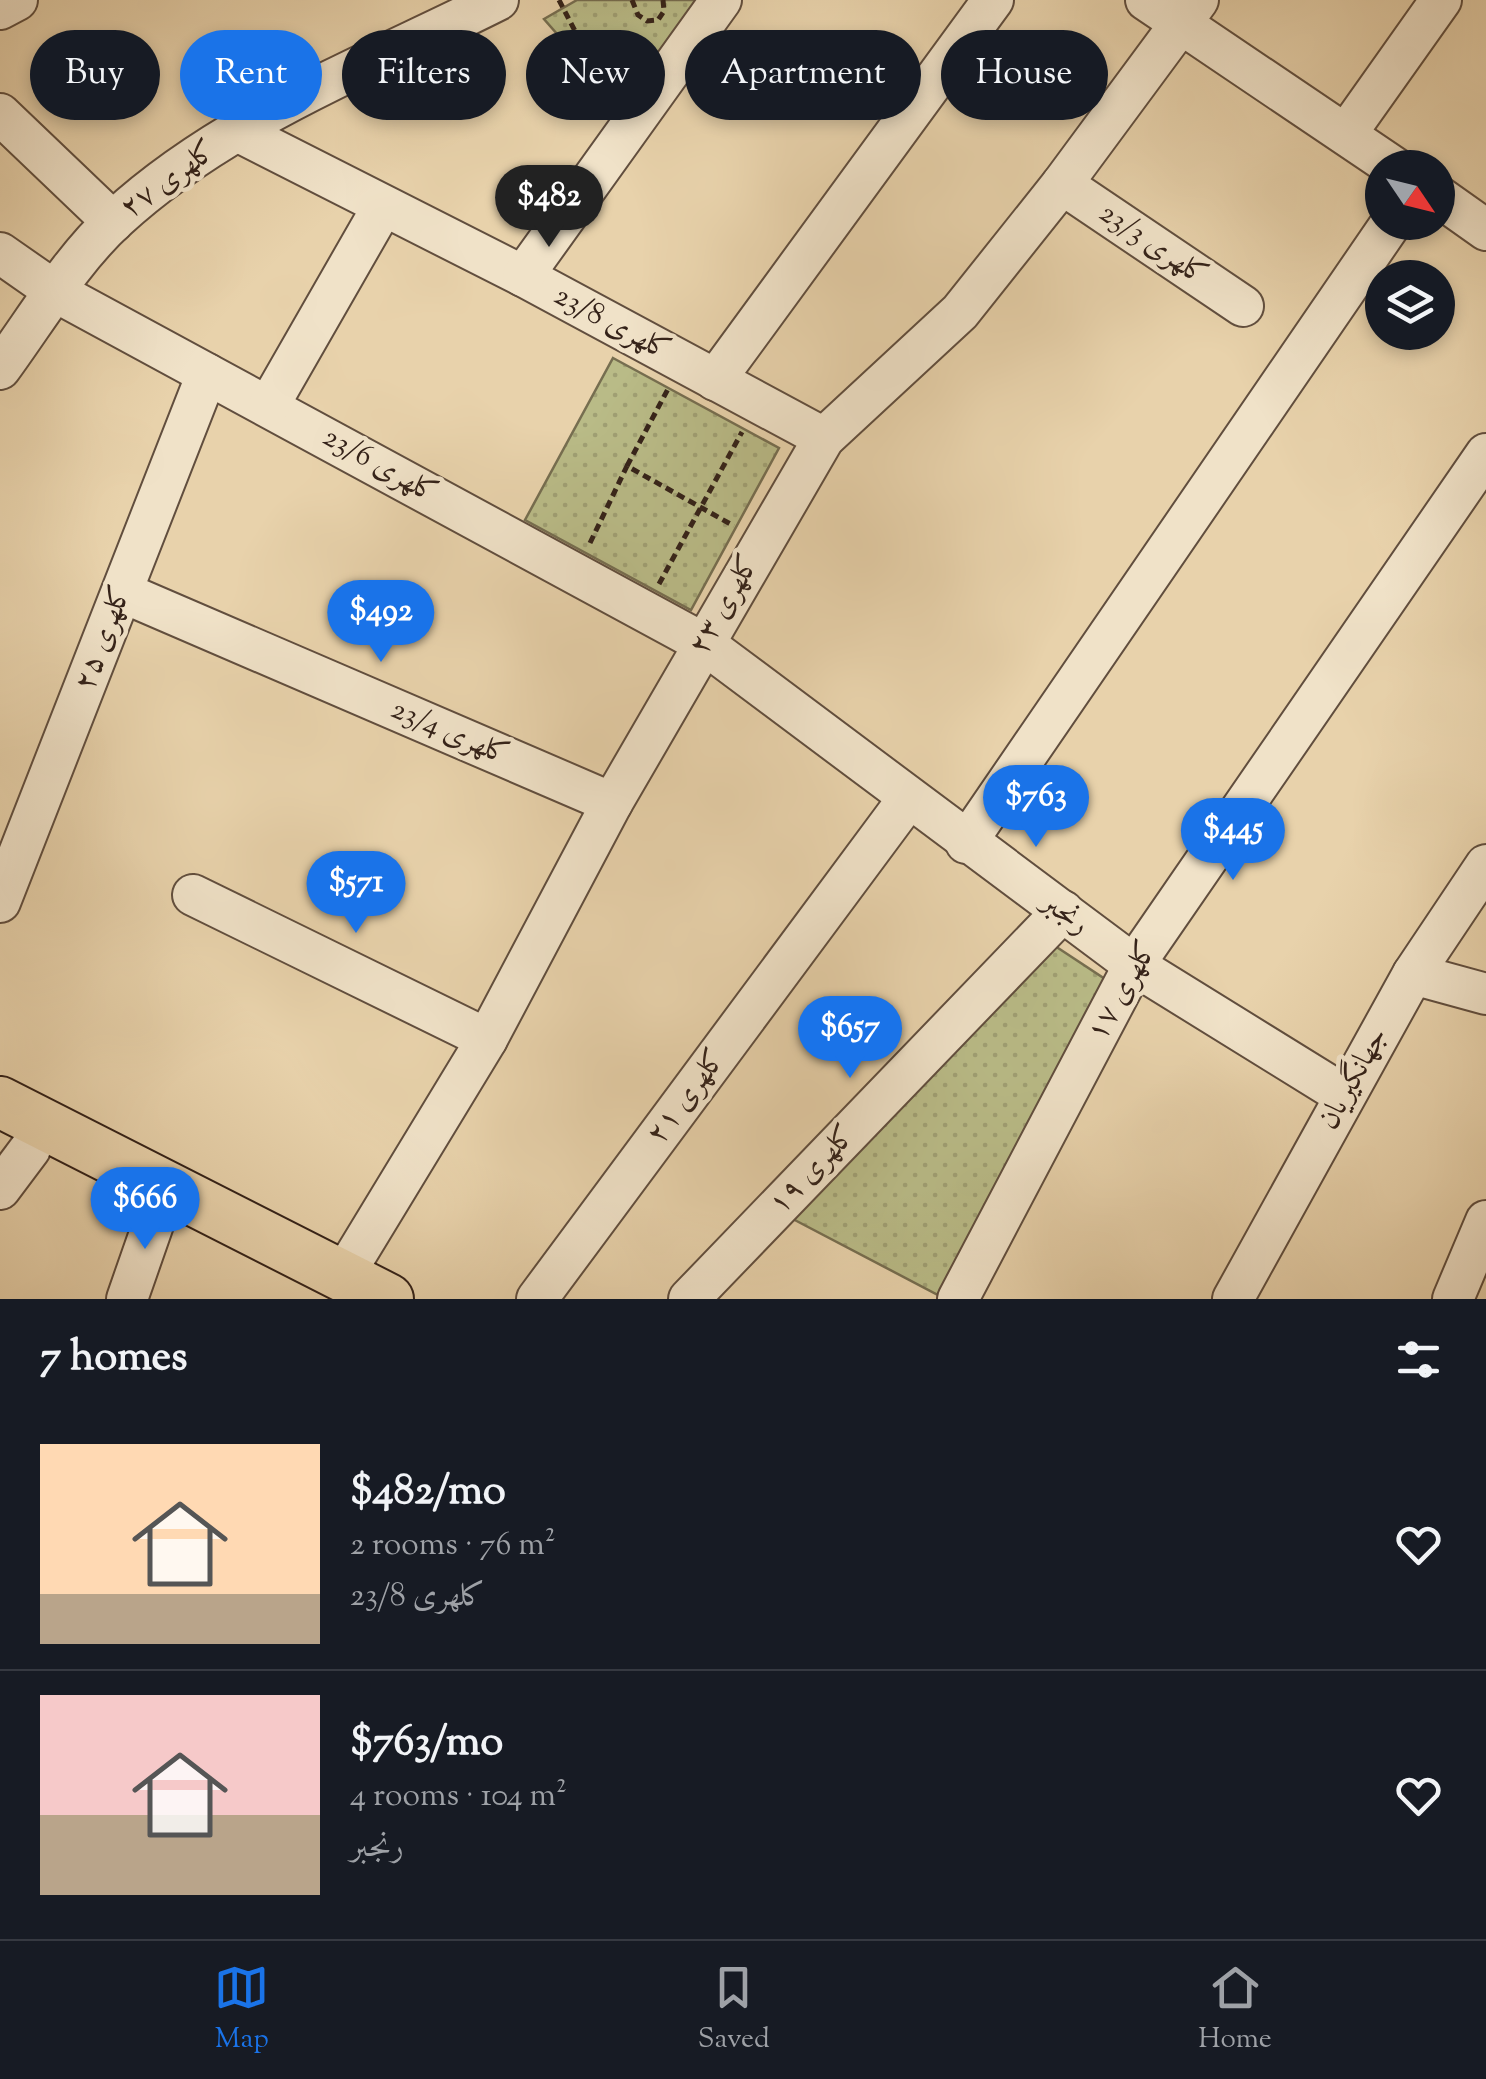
<!DOCTYPE html>
<html lang="en">
<head>
<meta charset="utf-8">
<style>
  :root { --surface:#171b24; --page:#20242c; --text:#f1f3f6; --muted:#9ea1a6; --line:#363941; --accent:#1a73e8 }
  body { margin:0; font-family:"Sorts Mill Goudy",Amiri,serif; background:var(--page); color:var(--text); height:100vh; display:flex; flex-direction:column; font-size:38px; white-space:nowrap }
  * { box-sizing:border-box; margin:0 }
  p { font-size:32px; color:var(--muted) }
  .icon { flex:none; width:55px; height:55px; fill:none; stroke:currentColor; stroke-width:2; stroke-linecap:round; stroke-linejoin:round }
  .map { position:relative; height:1299px; overflow:hidden }
  .panel { display:flex; flex-direction:column; background:var(--surface); flex:1 }
  .panel>* { flex:none }
  .banner { position:absolute; left:30px; top:30px; width:1428px; height:90px; display:flex; gap:20px }
  .needle { width:65px; rotate:125deg }
  .buttons { position:absolute; left:1365px; top:150px; display:grid; gap:20px }
  .buttons a { display:grid; place-items:center; width:90px; height:90px; border-radius:50%; background:var(--surface); box-shadow:0 5px 15px #0003; font-size:50px }
  .price { position:absolute; translate:-50% -85px; padding:0 22px; border-radius:35px; background:var(--accent); color:#fff; font-size:32px; line-height:65px; filter:drop-shadow(0 2px 5px #0008) }
  .price::after { content:''; position:absolute; left:50%; top:60px; width:30px; height:22px; margin-left:-15px; background:inherit; clip-path:polygon(0 0,100% 0,50% 100%) }
  .price.active { background:#222; color:#fff }
  ul { padding:0; list-style:none }
  li { display:flex; align-items:center; gap:30px; height:250px; padding:0 40px }
  li+li { border-top:2px solid var(--line) }
  li span { display:grid; place-items:center; flex:none; width:280px; height:200px; border-radius:0px; color:#555 }
  li>.icon { margin-inline-start:auto }
  span .icon { width:120px; height:120px; fill:#fffc; stroke-width:1 }
  li b { font-size:42px }
  h2 { display:flex; justify-content:space-between; align-items:center; height:120px; padding:0 40px; font-size:42px }
  .chip { padding:0 35px; border-radius:45px; background:var(--surface); box-shadow:0 5px 15px #0003; font-size:35px; line-height:90px }
  .chip.active { background:var(--accent); color:#fff }
  .menu { display:flex; justify-content:space-around; align-items:center; height:140px; border-top:2px solid var(--line); background:var(--surface); font-size:28px; color:var(--muted) }
  .menu a { display:grid; justify-items:center; gap:5px }
  .menu .active { color:var(--accent) }
  .map>svg:first-child { display:block }
  .park { fill:url(#park-dots); stroke:#766e50; stroke-width:2.5 }
  .lines { fill:none; stroke-linecap:round; stroke-linejoin:round }
  .minor-casing { stroke:#614e3e; stroke-width:44 }
  .major-casing { stroke:#342219; stroke-width:54 }
  .path { stroke:#342219; stroke-width:5; stroke-dasharray:8 5; stroke-linecap:butt }
  .minor { stroke:#f0e2c8; stroke-width:40 }
  .major { stroke:#e8d2ab; stroke-width:50 }
  .labels { text-anchor:middle; dominant-baseline:central; stroke-width:9; stroke-linejoin:round; paint-order:stroke }
  .street-label { font-size:30px; fill:#342219; stroke:#f0e2c8 }
</style>
</head>
<body>
<div class="map">
<svg width="1486" height="1299" viewBox="0 0 1486 1299">
  <defs>
    <pattern id="park-dots" width="8" height="8" patternUnits="userSpaceOnUse" patternTransform="scale(2.5)"><rect width="8" height="8" fill="#b9bb87"/><path d="M2 2h.1M6 6h.1" fill="none" stroke="#a0a074" stroke-width="1.8" stroke-linecap="round"/></pattern>
  </defs>
  <rect width="100%" height="100%" fill="#e8d2ab"/>
  <filter id="stains"><feTurbulence type="fractalNoise" baseFrequency=".002" numOctaves="4"/><feColorMatrix values="0 0 0 0 .2 0 0 0 0 .09 0 0 0 0 .02 0 0 0 .5 -.17"/></filter>
  <radialGradient id="worn" r=".72"><stop offset=".6" stop-color="#630" stop-opacity="0"/><stop offset="1" stop-color="#630" stop-opacity=".3"/></radialGradient>
  <g class="park">
    <polygon points="577,0 721,0 635,123 544,19"/>
    <polygon points="613,358 779,448 691,610 525,520"/>
    <polygon points="1052,944 1111,983 938,1295 789,1217"/>
  </g>
  <g class="lines">
    <g class="minor-casing">
      <g id="minor">
        <polyline points="1146,0 1395,168"/>
        <polyline points="0,9 17,0"/>
        <polyline points="0,114 113,222"/>
        <polyline points="237,131 523,276 824,438"/>
        <polyline points="1346,134 1441,0"/>
        <polyline points="1062,184 1243,306"/>
        <polyline points="1438,196 1486,230"/>
        <polyline points="0,253 56,292 703,643 1134,965 1344,1095"/>
        <polyline points="523,276 721,0"/>
        <path d="M 0,369 C 36,320 71,260 116,219 C 223,120 369,65 498,0"/>
        <polyline points="715,380 993,0"/>
        <polyline points="269,405 382,208"/>
        <polyline points="122,592 612,803"/>
        <polyline points="966,843 1392,222"/>
        <polyline points="193,895 487,1039"/>
        <polyline points="0,902 207,374"/>
        <polyline points="1413,974 1486,994"/>
        <polyline points="0,1189 30,1149"/>
        <polyline points="343,1276 487,1039 612,803 824,438 960,312 1062,184 1198,0"/>
        <polyline points="127,1299 157,1213"/>
        <polyline points="537,1299 908,799"/>
        <polyline points="689,1299 1063,911"/>
        <polyline points="958,1299 1134,965 1486,454"/>
        <polyline points="1233,1299 1413,974 1486,865"/>
        <polyline points="1453,1299 1486,1221"/>
      </g>
    </g>
    <g class="major-casing">
      <polyline id="major" points="0,1102 388,1299"/>
    </g>
    <g class="path">
      <polyline points="559,0 610,99"/>
      <polyline points="632,0 638,15 647,21 658,20 664,11 663,0"/>
      <polyline points="627,466 668,389"/>
      <polyline points="590,543 627,466 734,526"/>
      <polyline points="659,584 742,432"/>
    </g>
    <use href="#minor" class="minor"/>
    <use href="#major" class="major"/>
  </g>
  <g class="labels">
    <g class="street-label">
      <text transform="translate(169 180) rotate(-36)">کلهری ۲۷</text>
      <text transform="translate(1153 245) rotate(34)">کلهری 23/3</text>
      <text transform="translate(612 324) rotate(28)">کلهری 23/8</text>
      <text transform="translate(380 466) rotate(29)">کلهری 23/6</text>
      <text transform="translate(725 605) rotate(-60)">کلهری ۲۳</text>
      <text transform="translate(104 638) rotate(-69)">کلهری ۲۵</text>
      <text transform="translate(450 733) rotate(23)">کلهری 23/4</text>
      <text transform="translate(1065 914) rotate(36)">رنجبر</text>
      <text transform="translate(1123 991) rotate(-60)">کلهری ۱۷</text>
      <text transform="translate(1354 1079) rotate(-61)">جهانگیریان</text>
      <text transform="translate(687 1097) rotate(-53)">کلهری ۲۱</text>
      <text transform="translate(813 1170) rotate(-46)">کلهری ۱۹</text>
    </g>
  </g>
  <rect width="100%" height="100%" filter="url(#stains)"/>
  <rect width="100%" height="100%" fill="url(#worn)"/>
</svg>
<div class="buttons">
<a><svg class="needle" viewBox="-14 -14 28 28"><path d="M0-13l5 13h-10z" fill="#e53935"/><path d="M0 13l5-13h-10z" fill="#9ea1a6"/></svg></a>
<a><svg class="icon" aria-label="layers" viewBox="0 0 24 24"><path d="M12 4l9 5-9 5-9-5zM3 14l9 5 9-5"/></svg></a>
</div>
<b class="price active" style="left:549px;top:250px">$482</b>
<b class="price" style="left:381px;top:665px">$492</b>
<b class="price" style="left:1036px;top:850px">$763</b>
<b class="price" style="left:1233px;top:883px">$445</b>
<b class="price" style="left:356px;top:936px">$571</b>
<b class="price" style="left:850px;top:1081px">$657</b>
<b class="price" style="left:145px;top:1252px">$666</b>
<div class="banner">
<a class="chip">Buy</a>
<a class="chip active">Rent</a>
<a class="chip">Filters</a>
<a class="chip">New</a>
<a class="chip">Apartment</a>
<a class="chip">House</a>
</div>
</div>
<section class="panel">
<h2>7 homes<svg class="icon" aria-label="filters" viewBox="0 0 24 24"><path d="M4 7h16M4 17h16"/><circle cx="9" cy="7" r="2"/><circle cx="15" cy="17" r="2"/></svg></h2>
<ul>
<li><span style="background:linear-gradient(#ffd9b3 75%,#b9a48a 0)"><svg class="icon" aria-label="home" viewBox="0 0 24 24"><path d="M3 11l9-7 9 7M6 9v11h12V9"/></svg></span><div><b>$482/mo</b><p>2 rooms · 76 m²</p><p>کلهری 23/8</p></div><svg class="icon" aria-label="heart" viewBox="0 0 24 24"><path d="M12 20l-8-8c-3-5 5-10 8-4 3-6 11-1 8 4z"/></svg></li>
<li><span style="background:linear-gradient(#f6c9c9 60%,#b9a48a 0)"><svg class="icon" aria-label="home" viewBox="0 0 24 24"><path d="M3 11l9-7 9 7M6 9v11h12V9"/></svg></span><div><b>$763/mo</b><p>4 rooms · 104 m²</p><p>رنجبر</p></div><svg class="icon" aria-label="heart" viewBox="0 0 24 24"><path d="M12 20l-8-8c-3-5 5-10 8-4 3-6 11-1 8 4z"/></svg></li>
</ul>
</section>
<nav class="menu">
<a class="active"><svg class="icon" aria-label="map" viewBox="0 0 24 24"><path d="M3 6l6-2 6 2 6-2v14l-6 2-6-2-6 2zM9 4v14M15 6v14"/></svg>Map</a>
<a><svg class="icon" aria-label="saved" viewBox="0 0 24 24"><path d="M7 4h10v16l-5-4-5 4z"/></svg>Saved</a>
<a><svg class="icon" aria-label="home" viewBox="0 0 24 24"><path d="M3 11l9-7 9 7M6 9v11h12V9"/></svg>Home</a>
</nav>
</body>
</html>
